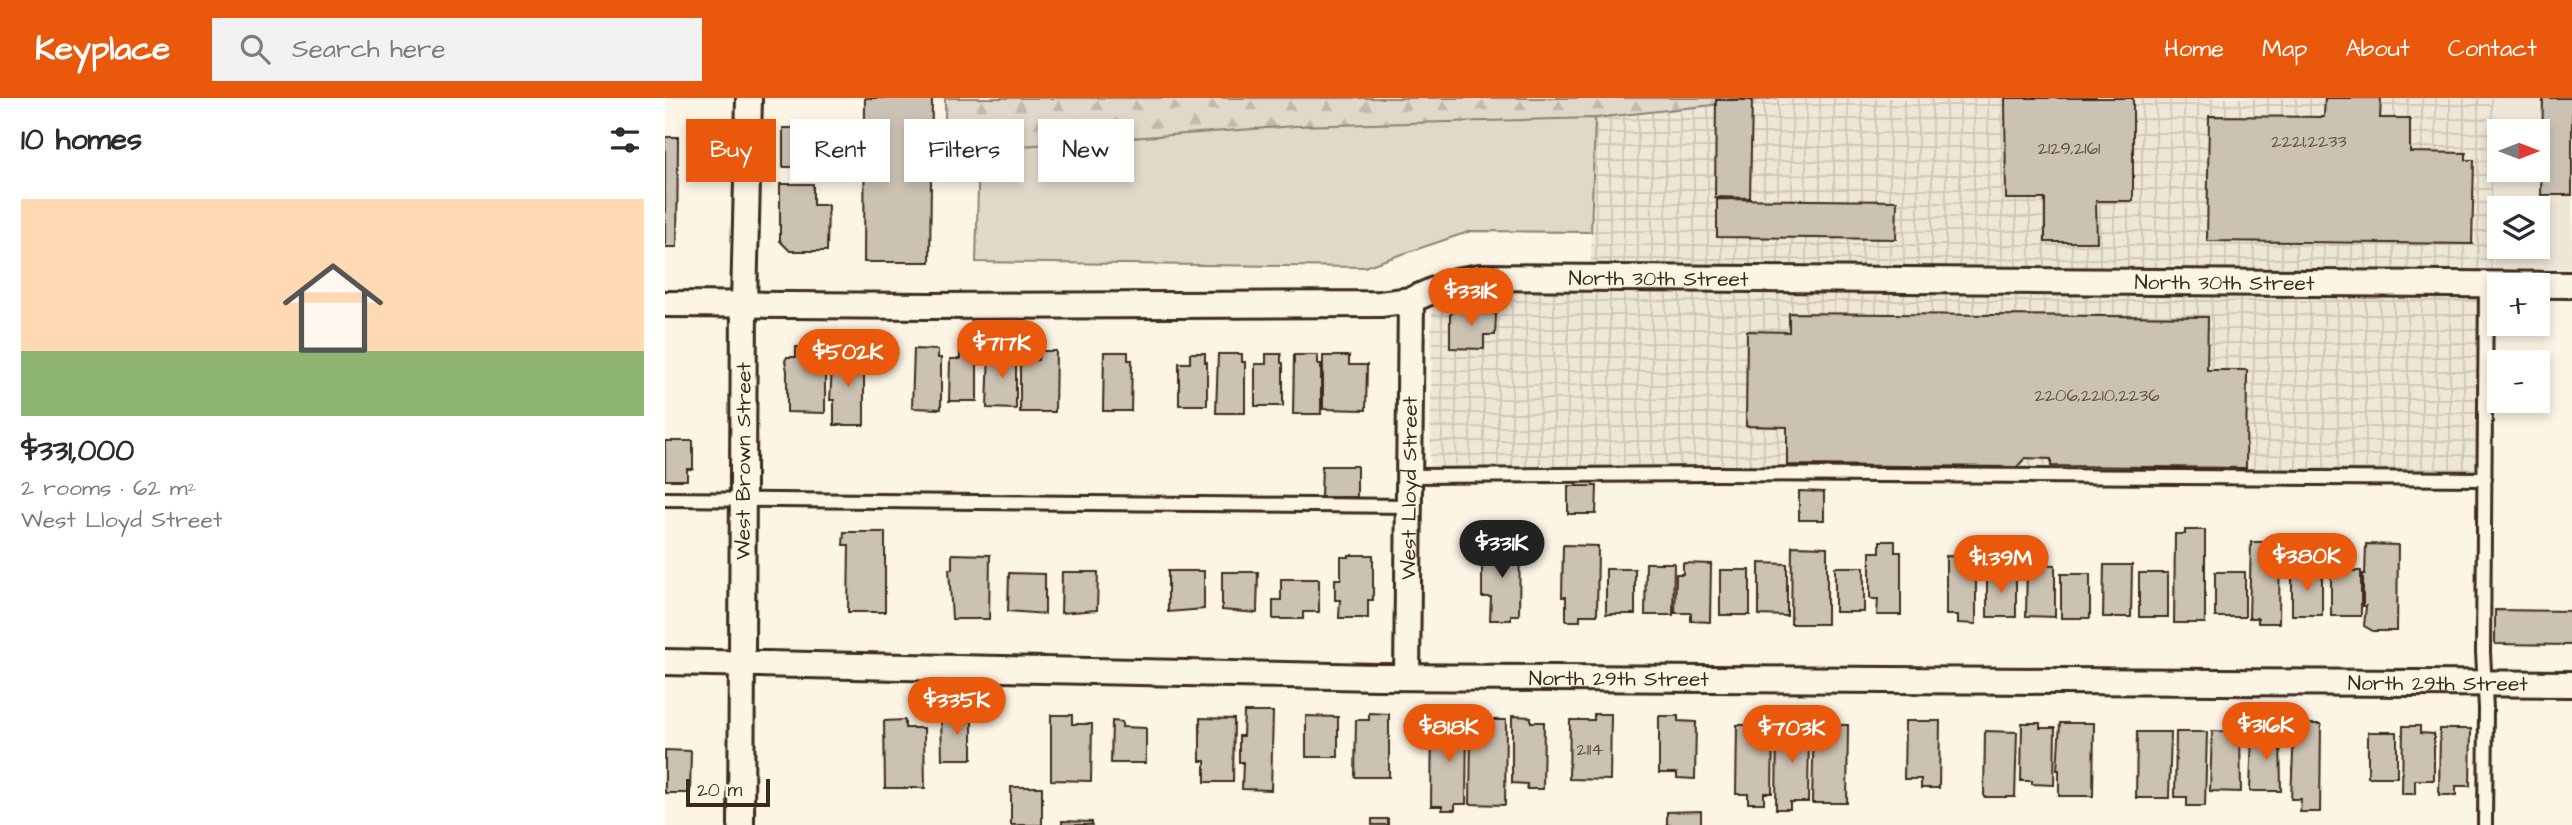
<!DOCTYPE html>
<html lang="en">
<head>
<meta charset="utf-8">
<style>
  :root { --surface:#fff; --page:#f2f2f3; --text:#2b2b33; --muted:#7c7c81; --line:#e1e1e2; --accent:#ea580c }
  body { margin:0; font-family:"Architects Daughter",sans-serif; background:var(--page); color:var(--text); height:100vh; display:flex; flex-direction:column; font-size:26px; white-space:nowrap }
  * { box-sizing:border-box; margin:0 }
  p { font-size:23px; color:var(--muted) }
  .icon { flex:none; width:38px; height:38px; fill:none; stroke:currentColor; stroke-width:2; stroke-linecap:round; stroke-linejoin:round }
  .map { position:relative; flex:1; overflow:hidden }
  .drawer { display:flex; flex-direction:column; background:var(--surface); width:665px }
  .drawer>* { flex:none }
  .hud { position:absolute; left:21px; top:21px; width:665px; height:63px; display:flex; gap:14px }
  .needle { width:46px; rotate:90deg }
  .controls { position:absolute; left:1822px; top:21px; display:grid; gap:14px }
  .controls a { display:grid; place-items:center; width:63px; height:63px; border-radius:0px; background:var(--surface); box-shadow:0 4px 10px #0003; font-size:35px }
  .scale { position:absolute; left:21px; bottom:18px; width:84px; box-sizing:border-box; padding-left:7px; border:4px solid #3b2a1e; border-top:0; font-size:19px; line-height:24px; white-space:nowrap; color:#3b2a1e; -webkit-text-stroke:5px #fcf5e5; paint-order:stroke }
  .price { position:absolute; translate:-50% -60px; padding:0 16px; border-radius:24px; background:var(--accent); color:#fff; font-size:23px; line-height:46px; filter:drop-shadow(0 2px 4px #0008) }
  .price::after { content:''; position:absolute; left:50%; top:42px; width:21px; height:16px; margin-left:-10px; background:inherit; clip-path:polygon(0 0,100% 0,50% 100%) }
  .price.selected { background:#222; color:#fff }
  ul { padding:0; list-style:none }
  li { display:grid; align-content:center; gap:14px; height:371px; padding:0 21px }
  li+li { border-top:2px solid var(--line) }
  li span { display:grid; place-items:center; height:217px; border-radius:0px; color:#555 }
  li>.icon { margin-inline-start:auto }
  span .icon { width:126px; height:126px; fill:#fffc; stroke-width:1 }
  li b { font-size:30px }
  h2 { display:flex; justify-content:space-between; align-items:center; height:84px; padding:0 21px; font-size:30px }
  .pill { padding:0 24px; border-radius:0px; background:var(--surface); box-shadow:0 4px 10px #0003; font-size:24px; line-height:63px }
  .pill.selected { background:var(--accent); color:#fff }
  header { display:flex; align-items:center; gap:42px; box-sizing:border-box; height:98px; padding:0 35px; background:var(--accent); color:#fff }
  header strong { font-size:33px }
  nav { display:flex; gap:38px; margin-inline-start:auto; font-size:24px }
  .search { width:490px; height:63px; background:var(--page); display:flex; align-items:center; gap:18px; box-sizing:border-box; padding:0 24px; border-radius:0px; color:var(--muted); font-size:26px }
  main { display:flex; flex:1; min-height:0 }
  .map>svg:first-child { display:block }
  .built { fill:#eee6d6; fill-rule:evenodd }
  .industrial { fill:url(#industrial-grid) }
  .forest { fill:url(#forest-firs); stroke:#8e8173; stroke-width:2 }
  .garden { fill:#e0d8c8; stroke:#8e8173; stroke-width:2 }
  .building { fill:#ccc2b3; stroke:#3b2a1e; stroke-width:2 }
  .lines { fill:none; stroke-linecap:round; stroke-linejoin:round }
  .service-casing { stroke:#3b2a1e; stroke-width:18 }
  .minor-casing { stroke:#3b2a1e; stroke-width:30 }
  .service { stroke:#fcf5e5; stroke-width:12 }
  .minor { stroke:#fcf5e5; stroke-width:24 }
  .labels { text-anchor:middle; dominant-baseline:central; stroke-width:6; stroke-linejoin:round; paint-order:stroke }
  .number-label { font-size:18px; fill:#5f5043 }
  .street-label { font-size:21px; fill:#3b2a1e; stroke:#fcf5e5 }
</style>
</head>
<body>
<header>
<strong>Keyplace</strong>
<div class="search"><svg class="icon" aria-label="search" viewBox="0 0 24 24"><circle cx="10" cy="10" r="6"/><path d="M15 15l6 6"/></svg>Search here</div>
<nav><a>Home</a><a>Map</a><a>About</a><a>Contact</a></nav>
</header>
<main>
<section class="drawer">
<h2>10 homes<svg class="icon" aria-label="filters" viewBox="0 0 24 24"><path d="M4 7h16M4 17h16"/><circle cx="9" cy="7" r="2"/><circle cx="15" cy="17" r="2"/></svg></h2>
<ul>
<li><span style="background:linear-gradient(#ffd9b3 70%,#8fb573 0)"><svg class="icon" aria-label="home" viewBox="0 0 24 24"><path d="M3 11l9-7 9 7M6 9v11h12V9"/></svg></span><div><b>$331,000</b><p>2 rooms · 62 m²</p><p>West Lloyd Street</p></div></li>
</ul>
</section>
<div class="map">
<svg width="1907" height="727" viewBox="0 0 1907 727">
  <defs>
    <pattern id="industrial-grid" width="8" height="8" patternUnits="userSpaceOnUse" patternTransform="scale(1.75)"><rect width="8" height="8" fill="#eee6d6"/><path d="M0 4h8M4 0v8" fill="none" stroke="#cdc5b7"/></pattern>
    <pattern id="forest-firs" width="22" height="20" patternUnits="userSpaceOnUse" patternTransform="scale(1.75)"><rect width="22" height="20" fill="#e0d8c8"/><path d="M5 1l3.5 6h-7zM16 11l3.5 6h-7z" fill="#c1baab"/></pattern>
  </defs>
  <rect width="100%" height="100%" fill="#fcf5e5"/>
  <filter id="ink" filterUnits="userSpaceOnUse"><feTurbulence type="fractalNoise" baseFrequency=".0143" numOctaves="2"/><feDisplacementMap in="SourceGraphic" scale="14" xChannelSelector="R" yChannelSelector="G"/><feConvolveMatrix kernelMatrix="1 2 1 2 8 2 1 2 1" color-interpolation-filters="sRGB"/></filter>
  <g filter="url(#ink)">
    <path class="built" d="M 1828,0 L 1907,0 L 1907,170 L 1829,172 ZM 1834,33 L 1872,33 L 1872,72 L 1834,72 ZM 1834,110 L 1872,110 L 1872,149 L 1834,149 Z"/>
    <polygon class="industrial" points="1112,0 1828,0 1826,378 1053,369 765,372 767,208 809,193 925,190 930,20"/>
    <polygon class="forest" points="280,0 1112,0 930,20 280,53"/>
    <polygon class="garden" points="930,20 926,134 806,133 699,169 311,164 314,51 630,28"/>
    <g class="building">
      <polygon points="200,0 267,0 265,164 199,164"/>
      <polygon points="1340,0 1468,0 1468,103 1431,103 1432,144 1380,144 1380,101 1341,101"/>
      <polygon points="1660,0 1716,0 1715,20 1745,20 1745,54 1801,55 1801,62 1809,62 1807,146 1542,143 1544,18 1659,19"/>
      <polygon points="1878,0 1907,0 1907,97 1876,97"/>
      <polygon points="1051,2 1087,2 1085,100 1050,99"/>
      <polygon points="118,30 144,30 143,69 118,69"/>
      <polygon points="0,39 13,39 12,149 0,149"/>
      <polygon points="115,86 148,86 148,107 163,107 162,153 125,153 115,143"/>
      <polygon points="1052,101 1232,103 1231,141 1052,139"/>
      <polygon points="791,211 820,211 820,216 831,216 830,237 819,237 819,251 785,250 785,217"/>
      <polygon points="1124,215 1543,219 1542,272 1582,272 1581,370 1386,368 1386,361 1360,360 1352,369 1122,367 1122,329 1081,328 1082,233 1124,234"/>
      <polygon points="131,249 145,249 145,255 160,255 160,315 122,314 122,273 120,263 122,259 131,259"/>
      <polygon points="249,251 273,252 273,260 276,260 276,311 247,310"/>
      <polygon points="295,251 310,252 310,261 312,261 312,303 284,303 285,261 295,261"/>
      <polygon points="324,251 348,252 348,260 351,260 351,311 322,310"/>
      <polygon points="168,252 182,252 182,260 199,260 199,327 169,327 169,302 165,302"/>
      <polygon points="374,253 391,253 390,314 355,314 355,262 373,262"/>
      <polygon points="439,254 463,254 463,262 467,262 466,313 438,313"/>
      <polygon points="525,255 540,255 540,264 542,264 542,307 514,307 514,265 525,265"/>
      <polygon points="553,256 577,256 577,264 580,264 580,315 551,315"/>
      <polygon points="601,256 616,256 616,265 618,265 618,308 590,308 590,266 601,266"/>
      <polygon points="629,257 653,257 653,266 656,266 656,316 628,316"/>
      <polygon points="658,258 684,258 684,267 702,267 701,312 658,311"/>
      <polygon points="0,343 28,343 28,371 22,371 22,382 0,382"/>
      <polygon points="657,368 692,368 692,399 656,399"/>
      <polygon points="903,388 932,388 931,416 903,416"/>
      <polygon points="1134,393 1159,394 1159,422 1134,422"/>
      <polygon points="1520,432 1540,432 1540,525 1509,525 1510,436 1520,436"/>
      <polygon points="179,434 220,434 220,514 183,514 184,447 178,447"/>
      <polygon points="1606,437 1615,437 1614,525 1593,525 1593,520 1584,520 1586,444 1606,444"/>
      <polygon points="1215,443 1230,443 1230,454 1236,454 1236,517 1212,517 1213,501 1205,501 1205,454 1215,454"/>
      <polygon points="823,445 855,445 854,517 846,517 846,522 825,522 826,499 817,499 817,457 823,457"/>
      <polygon points="1701,446 1733,447 1732,533 1708,533 1699,528 1701,508 1698,508 1698,476 1700,476"/>
      <polygon points="898,447 933,448 932,517 915,517 915,523 901,523 901,499 897,499"/>
      <polygon points="1127,448 1162,449 1162,526 1126,526"/>
      <polygon points="287,456 325,457 324,521 287,521 284,471 287,471"/>
      <polygon points="684,457 708,457 708,502 703,502 703,520 674,520 675,502 670,502 670,481 676,481 676,459 684,459"/>
      <polygon points="1281,458 1311,459 1311,526 1293,525 1293,517 1281,517"/>
      <polygon points="981,465 1009,465 1008,517 980,517"/>
      <polygon points="1018,465 1046,466 1045,524 1026,523 1026,515 1010,515 1011,476 1018,476"/>
      <polygon points="1094,465 1122,466 1122,518 1094,517"/>
      <polygon points="1362,466 1390,467 1390,519 1361,518"/>
      <polygon points="1439,467 1467,467 1466,519 1438,519"/>
      <rect x="1170" y="469" width="29" height="45"/>
      <rect x="941" y="471" width="29" height="45"/>
      <rect x="1055" y="472" width="30" height="45"/>
      <polygon points="503,473 539,473 539,511 503,514"/>
      <rect x="1627" y="473" width="30" height="44"/>
      <rect x="1666" y="473" width="30" height="45"/>
      <polygon points="397,474 433,474 432,512 396,515"/>
      <polygon points="557,474 593,474 592,515 557,512"/>
      <rect x="1550" y="474" width="30" height="45"/>
      <polygon points="344,475 380,476 380,516 343,513"/>
      <rect x="1322" y="475" width="29" height="44"/>
      <rect x="1474" y="475" width="29" height="44"/>
      <rect x="1396" y="476" width="29" height="44"/>
      <polygon points="616,481 654,481 654,514 638,514 638,521 608,521 608,502 616,502"/>
      <polygon points="1830,512 1907,513 1907,547 1830,546"/>
      <polygon points="579,614 608,614 606,692 577,691 578,664 574,664 574,638 578,638"/>
      <polygon points="704,615 724,616 724,679 690,679 691,622 704,622"/>
      <polygon points="929,616 946,616 945,682 904,681 905,622 929,622"/>
      <polygon points="386,617 407,617 407,626 427,626 426,683 386,682"/>
      <polygon points="276,618 307,618 307,661 277,661"/>
      <polygon points="641,618 673,619 673,659 641,659"/>
      <polygon points="847,618 866,619 866,624 879,624 878,691 862,691 862,686 847,685"/>
      <polygon points="994,618 1013,618 1013,623 1031,624 1030,681 1012,680 1012,675 994,675"/>
      <polygon points="535,620 569,621 568,684 540,684 540,663 535,663"/>
      <polygon points="1149,621 1164,621 1164,627 1183,627 1182,705 1147,705"/>
      <polygon points="240,622 240,630 259,630 260,690 220,690 219,623"/>
      <polygon points="821,622 841,622 840,707 805,706 806,632 821,632"/>
      <polygon points="447,623 457,624 457,629 481,630 481,665 446,665"/>
      <polygon points="767,623 802,623 801,706 790,706 790,712 777,712 777,708 766,708"/>
      <polygon points="1240,623 1275,623 1274,690 1256,690 1256,681 1239,681"/>
      <polygon points="1357,625 1375,625 1375,630 1390,630 1389,687 1367,686 1367,683 1356,683"/>
      <polygon points="1395,625 1429,625 1428,698 1394,698 1394,672 1392,672"/>
      <polygon points="1638,626 1656,626 1655,714 1635,714 1636,701 1626,701 1629,633 1638,633"/>
      <polygon points="1072,627 1108,627 1107,695 1099,695 1099,705 1083,705 1083,696 1071,696"/>
      <polygon points="1112,627 1144,627 1143,704 1125,704 1125,711 1111,711"/>
      <polygon points="1738,628 1755,628 1755,635 1769,636 1769,682 1750,682 1750,696 1737,696"/>
      <polygon points="1775,631 1806,631 1805,688 1791,688 1791,697 1774,697"/>
      <polygon points="1320,633 1352,634 1350,699 1319,699"/>
      <polygon points="1547,633 1575,634 1576,694 1545,693"/>
      <polygon points="1587,633 1615,634 1616,693 1585,693"/>
      <polygon points="1472,634 1506,634 1504,700 1471,700"/>
      <polygon points="1511,634 1542,634 1540,708 1522,708 1522,699 1510,699"/>
      <rect x="1703" y="634" width="29" height="45"/>
      <polygon points="0,652 26,653 25,695 0,695"/>
      <rect x="346" y="689" width="31" height="38"/>
      <polygon points="1036,713 1036,727 1002,727 1002,714"/>
      <rect x="707" y="721" width="16" height="6"/>
      <polygon points="397,723 427,724 427,727 397,727"/>
    </g>
    <g class="lines">
      <g class="service-casing">
        <g id="service">
          <polyline points="744,378 1053,376 1820,381"/>
          <polyline points="0,401 744,408"/>
          <polyline points="1820,727 1821,611 1818,554 1821,185"/>
        </g>
      </g>
      <g class="minor-casing">
        <g id="minor">
          <path id="s1" d="M 0,206 L 265,208 L 715,206 L 746,202 L 790,183 L 815,179 L 1907,187"/>
          <path id="s2" d="M 0,564 L 713,579 L 1907,586"/>
          <path id="s3" d="M 742,579 L 746,202"/>
          <path id="s4" d="M 76,727 L 79,205 L 84,0"/>
        </g>
      </g>
      <use href="#service" class="service"/>
      <use href="#minor" class="minor"/>
    </g>
  </g>
  <g class="labels">
    <g class="number-label">
      <text x="1644" y="43">2221,2233</text>
      <text x="1404" y="50">2129,2161</text>
      <text x="1432" y="297">2206,2210,2236</text>
      <text x="925" y="651">2114</text>
    </g>
    <g class="street-label">
      <text stroke="none"><textPath href="#s1" startOffset="998">North 30th Street</textPath></text>
      <text stroke="none"><textPath href="#s1" startOffset="1564">North 30th Street</textPath></text>
      <text stroke="none"><textPath href="#s4" startOffset="364">West Brown Street</textPath></text>
      <text stroke="none"><textPath href="#s3" startOffset="189">West Lloyd Street</textPath></text>
      <text stroke="none"><textPath href="#s2" startOffset="954">North 29th Street</textPath></text>
      <text stroke="none"><textPath href="#s2" startOffset="1773">North 29th Street</textPath></text>
    </g>
  </g>
</svg>
<div class="controls">
<a><svg class="needle" viewBox="-14 -14 28 28"><path d="M0-13l5 13h-10z" fill="#e53935"/><path d="M0 13l5-13h-10z" fill="#7c7c81"/></svg></a>
<a><svg class="icon" aria-label="layers" viewBox="0 0 24 24"><path d="M12 4l9 5-9 5-9-5zM3 14l9 5 9-5"/></svg></a>
<a>+</a>
<a>−</a>
</div>
<div class="scale">20 m</div>
<b class="price" style="left:806px;top:230px">$331K</b>
<b class="price" style="left:337px;top:282px">$717K</b>
<b class="price" style="left:183px;top:291px">$502K</b>
<b class="price selected" style="left:837px;top:482px">$331K</b>
<b class="price" style="left:1642px;top:495px">$380K</b>
<b class="price" style="left:1336px;top:497px">$1.39M</b>
<b class="price" style="left:292px;top:639px">$335K</b>
<b class="price" style="left:1601px;top:664px">$316K</b>
<b class="price" style="left:784px;top:666px">$818K</b>
<b class="price" style="left:1127px;top:667px">$703K</b>
<div class="hud">
<a class="pill selected">Buy</a>
<a class="pill">Rent</a>
<a class="pill">Filters</a>
<a class="pill">New</a>
</div>
</div>
</main>
</body>
</html>
